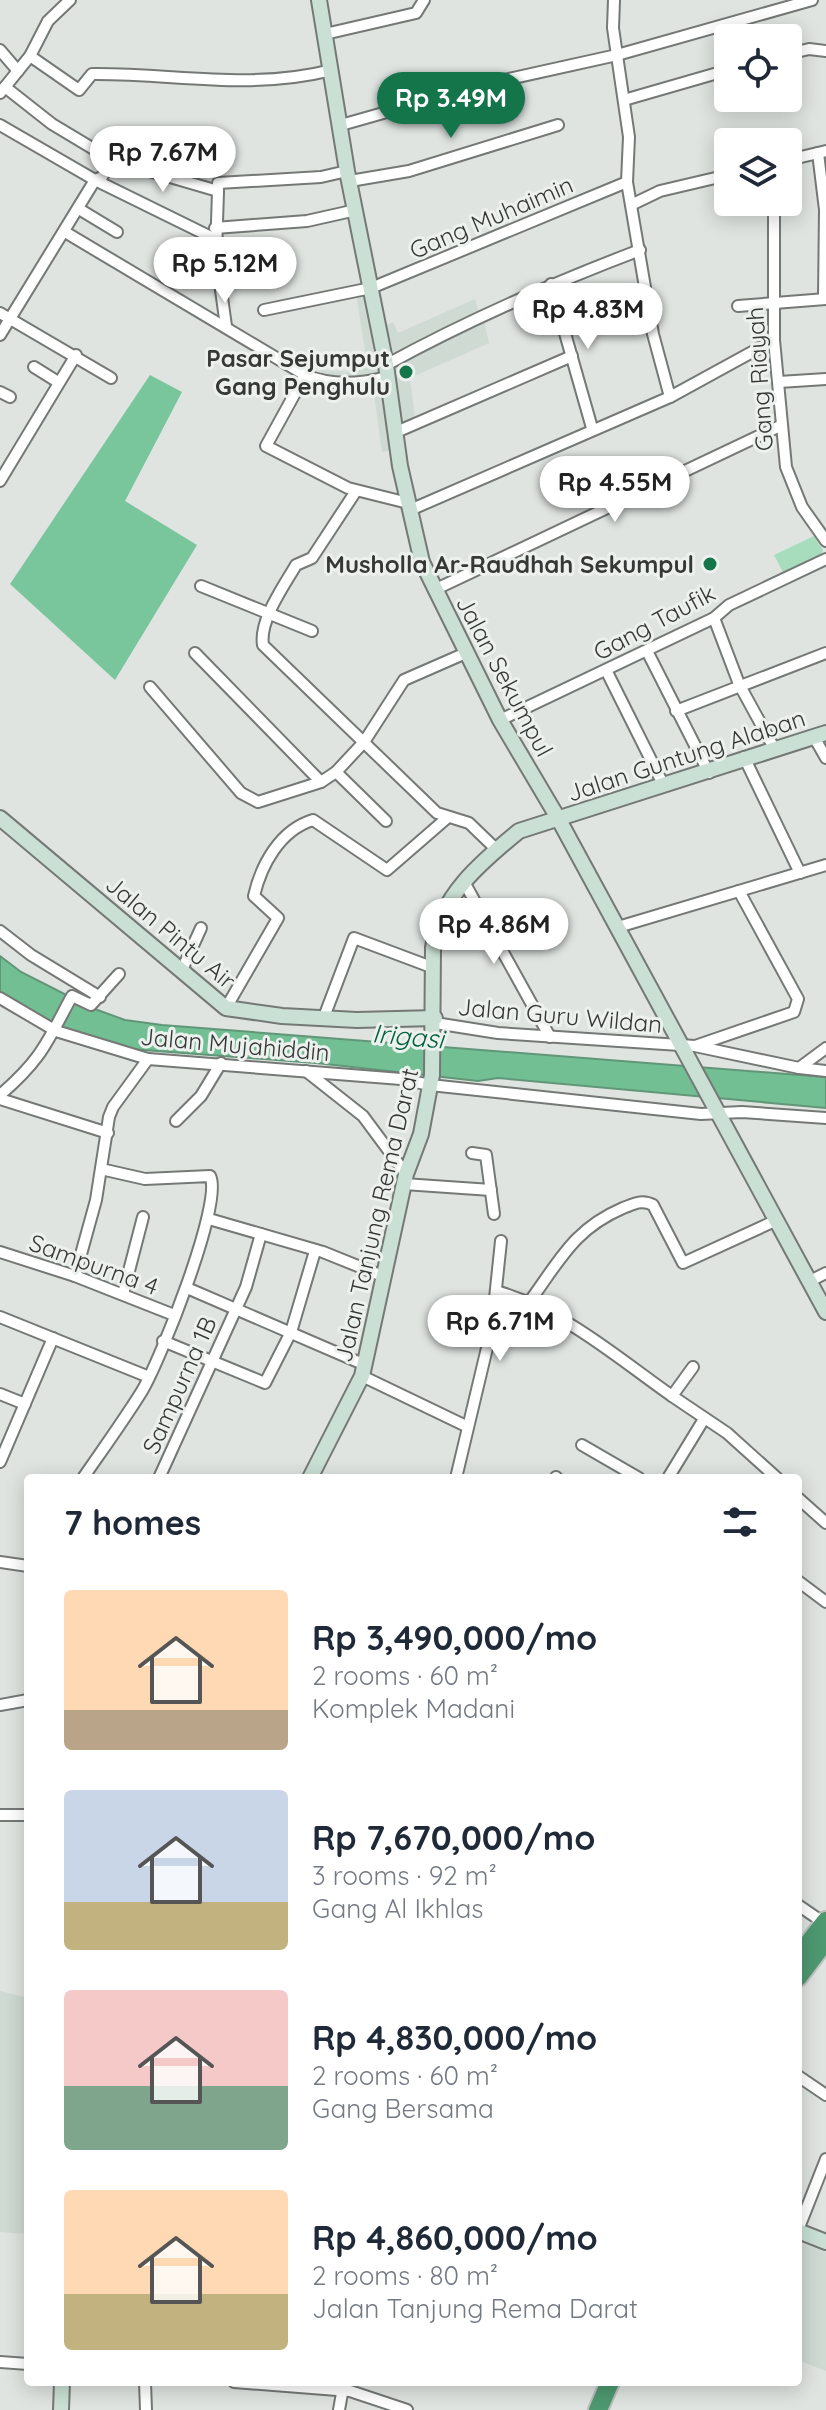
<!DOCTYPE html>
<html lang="en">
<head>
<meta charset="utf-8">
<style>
  :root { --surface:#fff; --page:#f6f6f7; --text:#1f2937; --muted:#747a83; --accent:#14744a }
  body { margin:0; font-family:Quicksand,sans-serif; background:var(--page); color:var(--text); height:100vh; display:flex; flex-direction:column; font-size:30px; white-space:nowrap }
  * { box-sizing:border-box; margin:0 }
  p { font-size:26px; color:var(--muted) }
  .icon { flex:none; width:44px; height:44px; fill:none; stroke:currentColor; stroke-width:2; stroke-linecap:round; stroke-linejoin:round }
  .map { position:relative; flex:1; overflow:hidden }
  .details { position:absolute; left:24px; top:1474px; width:778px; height:912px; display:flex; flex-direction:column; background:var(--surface); border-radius:8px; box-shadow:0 4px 20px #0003 }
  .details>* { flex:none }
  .controls { position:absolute; left:714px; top:24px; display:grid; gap:16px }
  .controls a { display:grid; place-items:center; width:88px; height:88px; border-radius:8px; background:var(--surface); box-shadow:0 4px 20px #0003; font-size:40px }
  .price { position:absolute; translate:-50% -68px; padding:0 18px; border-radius:28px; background:#fff; color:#222; font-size:26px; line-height:52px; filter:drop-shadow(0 2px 4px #0008) }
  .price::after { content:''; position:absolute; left:50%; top:48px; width:24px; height:18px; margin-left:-12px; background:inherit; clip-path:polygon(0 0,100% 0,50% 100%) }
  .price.active { background:var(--accent); color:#fff }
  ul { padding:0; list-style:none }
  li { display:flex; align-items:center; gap:24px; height:200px; padding:0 40px }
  li span { display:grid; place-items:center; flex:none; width:224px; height:160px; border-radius:8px; color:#555 }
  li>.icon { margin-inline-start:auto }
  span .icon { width:96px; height:96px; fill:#fffc; stroke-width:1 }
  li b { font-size:34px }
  h2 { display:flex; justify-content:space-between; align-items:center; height:96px; padding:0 40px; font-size:34px }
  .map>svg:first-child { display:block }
  .built { fill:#cedad2 }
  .green { fill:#a7ddbd }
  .forest { fill:#7ac69c }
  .water { fill:#73bf94; stroke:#619678; stroke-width:2 }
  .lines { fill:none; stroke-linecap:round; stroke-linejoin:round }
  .street-casing { stroke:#757976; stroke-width:14 }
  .secondary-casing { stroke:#757976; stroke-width:18 }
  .highway-casing { stroke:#bfbfbf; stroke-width:22 }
  .street { stroke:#fff; stroke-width:10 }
  .secondary { stroke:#cae0d4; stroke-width:14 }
  .highway { stroke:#4d9970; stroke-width:18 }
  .poi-dot { fill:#14744a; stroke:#ecf1ee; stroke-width:3 }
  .labels { text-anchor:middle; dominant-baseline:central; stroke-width:6; stroke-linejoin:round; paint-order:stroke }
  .street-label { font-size:24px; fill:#363837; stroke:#ecf1ee }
  .poi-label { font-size:24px; font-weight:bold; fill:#363837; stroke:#ecf1ee; text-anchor:end }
  .water-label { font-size:26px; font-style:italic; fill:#00633d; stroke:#ecf1ee }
</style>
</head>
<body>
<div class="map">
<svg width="826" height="2410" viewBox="0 0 826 2410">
  <rect width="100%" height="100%" fill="#dfe4e1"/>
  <g class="built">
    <polygon points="368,292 384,375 363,380 321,378 321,370 353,372 367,363 356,293"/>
    <polygon points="475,299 479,313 388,360 382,327 393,322 398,333"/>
    <polygon points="484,321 489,343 410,378 415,419 397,428 389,366"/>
    <polygon points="385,380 393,450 382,452 374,393 315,391 318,382"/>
    <polygon points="0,1991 28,1998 28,2234 0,2232"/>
    <polygon points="798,2242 826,2252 826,2371 798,2360"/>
  </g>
  <polygon class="green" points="814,536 823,550 821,555 784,574 774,555"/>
  <polygon class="forest" points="150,375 182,392 125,501 197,545 115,680 10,584"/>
  <polygon class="water" points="0,956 21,972 92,1008 125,1020 162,1025 826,1077 826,1108 498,1078 478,1081 316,1063 117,1048 66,1032 0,994"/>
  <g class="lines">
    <g class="street-casing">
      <g id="street">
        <polyline points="614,0 613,28 629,137 627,182 653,334 670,397"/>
        <polyline points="325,34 416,13 424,0"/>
        <polyline points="0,50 18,71"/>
        <polyline points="788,54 809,49 826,51"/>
        <path d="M 30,56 L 79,90 L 92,74 C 175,73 248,91 332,70"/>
        <polyline points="5,87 52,124 112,160"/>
        <polyline points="0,93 30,56 48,21 70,0"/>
        <polyline points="624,100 728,70"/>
        <polyline points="0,125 95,180 215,239"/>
        <polyline points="341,125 482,85 617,55 812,0"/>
        <polyline points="818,153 825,210 824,299"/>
        <polyline points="788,160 826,151"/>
        <polyline points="350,181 409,171 558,125"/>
        <polyline points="218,191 216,254 226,326"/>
        <polyline points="774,202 774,340 786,467 802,507 826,541"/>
        <polyline points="633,204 660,191 728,175"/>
        <polyline points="79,209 117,232"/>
        <polyline points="215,228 307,221 356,210"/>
        <path d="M 65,232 L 305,375 C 332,386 359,384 387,377"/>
        <polyline points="218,274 284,265"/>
        <polyline points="551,284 592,428"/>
        <polyline points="738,306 826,299"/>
        <polyline points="264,310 371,288 627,182"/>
        <polyline points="0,313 111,378"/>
        <polyline points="0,335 95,180 102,177 112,160 218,191 218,183 321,177 347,171"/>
        <path d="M 386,365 C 468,320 553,283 640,250"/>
        <polyline points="34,367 58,382"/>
        <polyline points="305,375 266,446 348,488 408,503"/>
        <polyline points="779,382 826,379"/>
        <polyline points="0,392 10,397"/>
        <polyline points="394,433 572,356"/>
        <polyline points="0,481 76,355"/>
        <path d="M 356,491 L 312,558 L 296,565 C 284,586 259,620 263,645 L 437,813 L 469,823 L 496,849"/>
        <polyline points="410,510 670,397 774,340"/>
        <polyline points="201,586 312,631"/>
        <polyline points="434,590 780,426"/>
        <polyline points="714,618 739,684 774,748"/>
        <polyline points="647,651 709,773"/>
        <polyline points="195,653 321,782"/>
        <polyline points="606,670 664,786"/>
        <polyline points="150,687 241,793 258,802 321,782 336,772 364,742 404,680 468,652"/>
        <polyline points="676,711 826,653"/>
        <polyline points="500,720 714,618 729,605 826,559"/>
        <polyline points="814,737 826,758"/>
        <polyline points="744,757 800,873"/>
        <polyline points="336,772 386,821"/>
        <polyline points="464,882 550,1037"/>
        <polyline points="618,927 826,865"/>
        <polyline points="0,931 31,955 100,997"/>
        <polyline points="181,972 201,928"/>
        <polyline points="0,998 56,1031 148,1059 401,1079 430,1085 701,1114 742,1112 826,1118"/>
        <path d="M 226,1008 L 278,918 L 254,896 C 261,865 280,830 313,820 L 387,870 L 447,818"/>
        <polyline points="324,1017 354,938 434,968"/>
        <polyline points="435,1023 498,1033 695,1046 794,1012 798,999 739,891"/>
        <polyline points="695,1046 799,1068 826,1048"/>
        <polyline points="799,1068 826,1071"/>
        <polyline points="306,1071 363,1116 406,1174"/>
        <path d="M 0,1095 C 42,1059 47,1042 72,996 L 91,1005 L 119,974"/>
        <polyline points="0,1099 108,1133"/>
        <polyline points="176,1121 201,1096 221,1063"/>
        <polyline points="472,1153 486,1155 494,1214"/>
        <polyline points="404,1184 491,1190"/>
        <polyline points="209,1219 323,1252 385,1277"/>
        <polyline points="0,1252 75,1276 174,1315"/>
        <polyline points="75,1276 96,1200 109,1117 113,1107 148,1059"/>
        <polyline points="810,1281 826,1273"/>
        <polyline points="187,1288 363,1364"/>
        <path d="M 496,1291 C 565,1311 615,1356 672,1396 L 693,1367"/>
        <polyline points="123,1294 143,1217"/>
        <path d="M 530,1301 C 560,1260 574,1229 623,1208 C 634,1204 642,1199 653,1205 L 683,1263 L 777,1220"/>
        <polyline points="0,1317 149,1377"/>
        <polyline points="163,1341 265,1383 291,1332 315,1251"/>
        <polyline points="362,1376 466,1426"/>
        <polyline points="0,1394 25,1404"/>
        <polyline points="672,1396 727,1433 777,1478"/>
        <polyline points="582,1445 639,1478"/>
        <polyline points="0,1462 53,1338"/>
        <polyline points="556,1477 557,1478"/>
        <path d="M 83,1478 C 103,1449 124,1420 142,1391 C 160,1361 224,1201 210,1176 L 145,1179 L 101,1169"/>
        <polyline points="159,1478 246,1287 261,1234"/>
        <polyline points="456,1478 492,1327 501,1241"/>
        <polyline points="668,1478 704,1419"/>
        <polyline points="798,1498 826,1523"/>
        <polyline points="0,1562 28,1566"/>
        <polyline points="798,1581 826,1602"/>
        <polyline points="0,1705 28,1700"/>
        <polyline points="0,1815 28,1815"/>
        <polyline points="798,1905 824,1923"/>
        <polyline points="798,2076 826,2095"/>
        <polyline points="798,2230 826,2159"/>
        <polyline points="0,2362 28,2364"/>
        <polyline points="145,2382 146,2410"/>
        <polyline points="234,2382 350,2391 407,2410"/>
        <polyline points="339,2410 344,2382"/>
      </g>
    </g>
    <g class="secondary-casing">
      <g id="secondary">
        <polyline points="319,0 347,171 386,365 400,466 422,562 500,720 558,818 826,1312"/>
        <polyline points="0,818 226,1008 282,1016 357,1020 435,1018"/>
        <path d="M 310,1478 L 362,1376 L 406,1174 L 421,1134 L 432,1075 L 433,948 C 439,897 481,862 519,831 L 826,733"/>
        <polyline points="798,2231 826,2242"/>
        <polyline points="61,2410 62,2382"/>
      </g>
    </g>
    <g class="highway-casing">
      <g id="highway">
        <polyline points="805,1948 826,1921"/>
        <polyline points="798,1977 826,1940"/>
        <polyline points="598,2410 610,2382"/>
      </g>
    </g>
    <use href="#street" class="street"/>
    <use href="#secondary" class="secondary"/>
    <use href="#highway" class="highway"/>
  </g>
  <g class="poi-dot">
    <circle cx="406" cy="372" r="8"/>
    <circle cx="710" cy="564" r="8"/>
  </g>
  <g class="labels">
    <g class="street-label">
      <text transform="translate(491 217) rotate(-23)">Gang Muhaimin</text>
      <text transform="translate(759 379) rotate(-94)">Gang Riayah</text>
      <text transform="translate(654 622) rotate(-28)">Gang Taufik</text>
      <text transform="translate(505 676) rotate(62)">Jalan Sekumpul</text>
      <text transform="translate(686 755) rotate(-18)">Jalan Guntung Alaban</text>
      <text transform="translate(171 932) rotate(40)">Jalan Pintu Air</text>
      <text transform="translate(560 1015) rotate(5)">Jalan Guru Wildan</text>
      <text transform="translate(235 1044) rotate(5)">Jalan Mujahiddin</text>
      <text transform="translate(376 1215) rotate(-77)">Jalan Tanjung Rema Darat</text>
      <text transform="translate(94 1264) rotate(20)">Sampurna 4</text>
      <text transform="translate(179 1385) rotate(-66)">Sampurna 1B</text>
    </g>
    <g class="poi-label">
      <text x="390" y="358">Pasar Sejumput<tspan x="390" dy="28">Gang Penghulu</tspan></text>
      <text x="694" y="564">Musholla Ar-Raudhah Sekumpul</text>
    </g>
    <g class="water-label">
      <text transform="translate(408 1036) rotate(5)">Irigasi</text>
    </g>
  </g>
</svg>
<div class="controls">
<a><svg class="icon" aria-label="locate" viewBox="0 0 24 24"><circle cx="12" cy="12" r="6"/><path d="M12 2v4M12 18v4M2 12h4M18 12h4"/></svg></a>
<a><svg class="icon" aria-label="layers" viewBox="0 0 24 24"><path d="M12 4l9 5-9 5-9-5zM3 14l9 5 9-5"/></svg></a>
</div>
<b class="price active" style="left:451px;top:140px">Rp 3.49M</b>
<b class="price" style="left:163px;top:194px">Rp 7.67M</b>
<b class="price" style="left:225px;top:305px">Rp 5.12M</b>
<b class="price" style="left:588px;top:351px">Rp 4.83M</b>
<b class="price" style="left:615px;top:524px">Rp 4.55M</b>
<b class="price" style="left:494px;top:966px">Rp 4.86M</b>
<b class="price" style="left:500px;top:1363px">Rp 6.71M</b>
<section class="details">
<h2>7 homes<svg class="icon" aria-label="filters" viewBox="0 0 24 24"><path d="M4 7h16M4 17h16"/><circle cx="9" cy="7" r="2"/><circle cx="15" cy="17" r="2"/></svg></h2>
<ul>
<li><span style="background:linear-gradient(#ffd9b3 75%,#b9a48a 0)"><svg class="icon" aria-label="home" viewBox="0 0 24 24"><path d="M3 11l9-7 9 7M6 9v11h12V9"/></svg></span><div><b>Rp 3,490,000/mo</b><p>2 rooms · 60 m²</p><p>Komplek Madani</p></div></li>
<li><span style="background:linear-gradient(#c9d6e8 70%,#c2b280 0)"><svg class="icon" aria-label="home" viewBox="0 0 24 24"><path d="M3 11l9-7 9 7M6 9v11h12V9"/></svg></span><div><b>Rp 7,670,000/mo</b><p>3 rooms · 92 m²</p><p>Gang Al Ikhlas</p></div></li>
<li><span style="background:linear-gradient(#f6c9c9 60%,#7fa58c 0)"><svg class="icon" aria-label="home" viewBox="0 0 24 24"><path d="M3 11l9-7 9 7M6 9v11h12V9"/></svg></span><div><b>Rp 4,830,000/mo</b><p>2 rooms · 60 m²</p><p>Gang Bersama</p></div></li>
<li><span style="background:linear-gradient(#ffd9b3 65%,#c2b280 0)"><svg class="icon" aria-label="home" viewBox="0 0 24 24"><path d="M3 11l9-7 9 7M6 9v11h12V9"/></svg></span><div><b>Rp 4,860,000/mo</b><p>2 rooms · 80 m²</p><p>Jalan Tanjung Rema Darat</p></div></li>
</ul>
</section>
</div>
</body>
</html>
